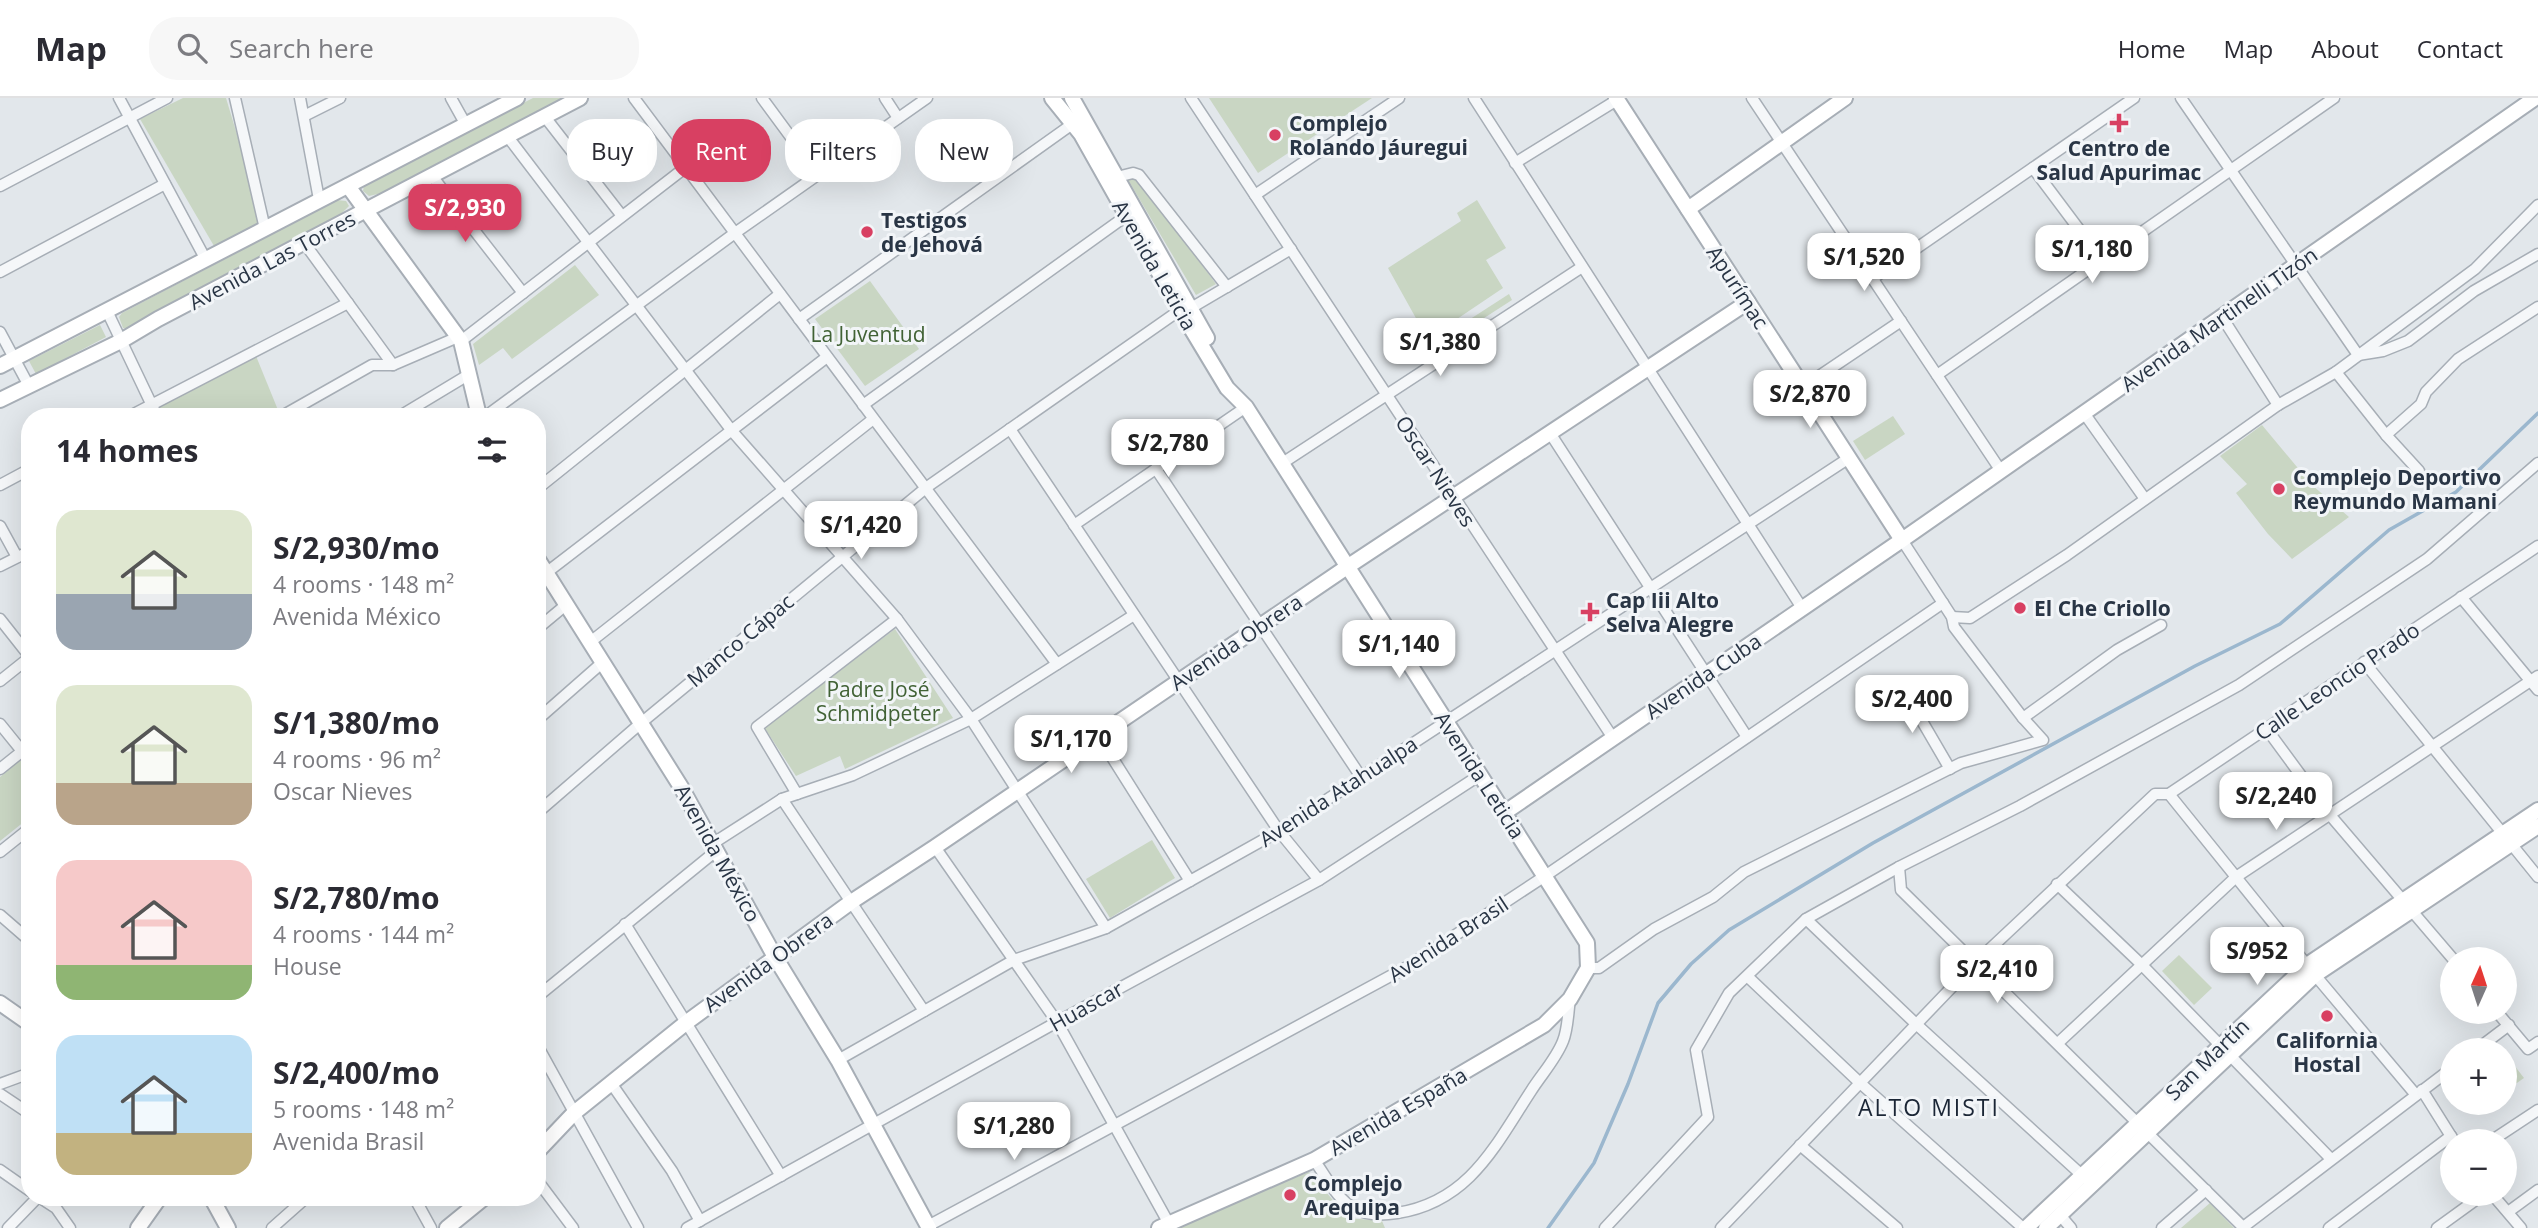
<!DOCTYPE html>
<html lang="en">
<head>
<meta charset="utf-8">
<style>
  :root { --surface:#fff; --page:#f7f7f7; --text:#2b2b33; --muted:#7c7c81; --line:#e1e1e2; --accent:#d84062 }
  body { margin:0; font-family:"Open Sans",sans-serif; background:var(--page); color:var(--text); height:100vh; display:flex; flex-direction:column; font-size:26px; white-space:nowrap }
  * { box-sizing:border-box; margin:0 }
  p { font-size:23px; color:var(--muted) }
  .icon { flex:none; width:38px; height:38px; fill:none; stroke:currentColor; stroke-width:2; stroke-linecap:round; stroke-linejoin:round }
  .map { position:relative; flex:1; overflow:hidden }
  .sheet { position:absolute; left:21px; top:310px; width:525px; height:798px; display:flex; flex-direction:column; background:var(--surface); border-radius:28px; box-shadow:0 7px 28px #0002 }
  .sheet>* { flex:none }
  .hud { position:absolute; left:567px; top:21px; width:665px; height:63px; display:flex; gap:14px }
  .needle { width:46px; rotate:3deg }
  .tools { position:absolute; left:2440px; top:849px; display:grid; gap:14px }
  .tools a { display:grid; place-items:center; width:77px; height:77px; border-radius:50%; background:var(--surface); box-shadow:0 7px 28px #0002; font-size:35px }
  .price { position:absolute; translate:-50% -60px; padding:0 16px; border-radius:14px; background:#fff; color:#222; font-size:23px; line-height:46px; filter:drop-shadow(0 2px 4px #0008) }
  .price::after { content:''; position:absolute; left:50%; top:42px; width:21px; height:16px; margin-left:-10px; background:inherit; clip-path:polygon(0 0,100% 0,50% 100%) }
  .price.current { background:var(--accent); color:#fff }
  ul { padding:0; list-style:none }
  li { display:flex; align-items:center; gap:21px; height:175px; padding:0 35px }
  li span { display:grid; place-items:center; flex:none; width:196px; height:140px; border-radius:21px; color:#555 }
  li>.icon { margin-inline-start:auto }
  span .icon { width:84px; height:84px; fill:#fffc; stroke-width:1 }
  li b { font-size:30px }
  h2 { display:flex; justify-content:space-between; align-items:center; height:84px; padding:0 35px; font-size:30px }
  .tag { padding:0 24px; border-radius:28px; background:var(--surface); box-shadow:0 7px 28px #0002; font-size:24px; line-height:63px }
  .tag.current { background:var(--accent); color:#fff }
  header { display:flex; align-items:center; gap:42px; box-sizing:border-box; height:98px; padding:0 35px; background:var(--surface); border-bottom:2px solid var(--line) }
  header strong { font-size:33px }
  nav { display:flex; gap:38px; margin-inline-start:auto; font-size:24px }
  .search { width:490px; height:63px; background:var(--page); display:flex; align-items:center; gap:18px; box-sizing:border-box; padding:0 24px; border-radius:28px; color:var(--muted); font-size:26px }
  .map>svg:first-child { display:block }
  .green { fill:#c9d6c3 }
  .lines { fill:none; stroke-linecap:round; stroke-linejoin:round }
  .stream { stroke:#9bb7ce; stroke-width:3.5 }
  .street-casing { stroke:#a7aeb6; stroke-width:13 }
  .secondary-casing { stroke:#a7aeb6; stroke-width:18 }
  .street { stroke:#f5f7f9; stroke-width:10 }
  .secondary { stroke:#fff; stroke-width:14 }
  .poi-dot { fill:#d84062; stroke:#f2f5f8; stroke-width:2.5 }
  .labels { text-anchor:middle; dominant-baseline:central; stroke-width:6; stroke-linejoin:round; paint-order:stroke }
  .poi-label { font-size:21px; font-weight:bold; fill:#293545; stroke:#f2f5f8; text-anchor:start }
  .street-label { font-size:21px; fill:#293545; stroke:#f2f5f8 }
  .park-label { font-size:21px; fill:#416235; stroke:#f2f5f8 }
  .neighbourhood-label { font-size:23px; letter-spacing:2px; fill:#1b2636; stroke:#f2f5f8 }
</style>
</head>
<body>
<header>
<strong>Map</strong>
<div class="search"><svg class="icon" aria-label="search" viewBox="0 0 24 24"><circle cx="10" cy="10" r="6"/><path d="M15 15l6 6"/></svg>Search here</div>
<nav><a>Home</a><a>Map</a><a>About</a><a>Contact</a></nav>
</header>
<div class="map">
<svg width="2538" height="1130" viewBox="0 0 2538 1130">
  <rect width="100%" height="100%" fill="#e2e7eb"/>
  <g class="green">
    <polygon points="183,0 226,0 263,123 214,148 140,21"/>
    <polygon points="533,0 563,0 382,95 369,98 363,93 364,87"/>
    <polygon points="1209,0 1372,0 1258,75"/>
    <polygon points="1136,78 1216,186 1196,197 1127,80"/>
    <polygon points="337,102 346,103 349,108 335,122 129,231 123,230 119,219 122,215"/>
    <polygon points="1477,102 1506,150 1486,162 1503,190 1457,221 1461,227 1509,196 1512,202 1419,262 1417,257 1424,248 1418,235 1422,231 1388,170 1461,123 1457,115"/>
    <polygon points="575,167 599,197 512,261 503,250 479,267 473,246"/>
    <polygon points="870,183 919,251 865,288 815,221"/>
    <polygon points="100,227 106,239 36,276 29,263"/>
    <polygon points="256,258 278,312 267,318 163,318 158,308"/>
    <polygon points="1893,318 1905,336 1865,362 1853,343"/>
    <polygon points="2262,327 2312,387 2349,419 2292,461 2268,436 2236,395 2247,386 2220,358"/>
    <polygon points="895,531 953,620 845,671 840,658 796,678 764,629"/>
    <polygon points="21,662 30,672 30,719 0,743 0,679"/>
    <polygon points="1152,742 1175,780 1110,820 1086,781"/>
    <polygon points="2179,857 2212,890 2194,907 2162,873"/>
    <polygon points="2504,954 2524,980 2504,994"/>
    <polygon points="1309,1074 1348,1120 1382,1123 1385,1130 1171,1130"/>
    <polygon points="2210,1105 2234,1130 2181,1130"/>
  </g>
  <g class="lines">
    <polyline class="stream" points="1548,1130 1594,1065 1628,986 1658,905 1691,866 1729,832 1873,745 2195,568 2280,526 2389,432 2456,394 2538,315"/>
    <g class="street-casing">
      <g id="street">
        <polyline points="119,0 206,162"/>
        <polyline points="235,0 265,131"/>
        <polyline points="300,0 318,96 321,102"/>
        <polyline points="451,0 466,27"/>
        <polyline points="634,0 1057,566"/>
        <polyline points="762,0 818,76"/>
        <polyline points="885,0 898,20"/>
        <polyline points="1191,0 1613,640"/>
        <polyline points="1474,0 1802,510"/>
        <polyline points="1752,0 2001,373"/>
        <polyline points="2181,0 2358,257 2383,253 2408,243 2474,193 2538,156"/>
        <polyline points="304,18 340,0"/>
        <polyline points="545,19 622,118"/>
        <polyline points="508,39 732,333 897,521 971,621 1106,830"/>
        <polyline points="1515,65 1617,2"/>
        <polyline points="2033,70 2102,162"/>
        <polyline points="432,78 523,195"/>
        <polyline points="1117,79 1133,75 1139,77 1227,189"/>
        <polyline points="0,88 167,0"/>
        <polyline points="1255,97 1399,0"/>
        <polyline points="305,146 393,267"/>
        <polyline points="0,174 165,86"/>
        <polyline points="1872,181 2134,0"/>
        <polyline points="107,213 157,318"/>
        <polyline points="2222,219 2278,307"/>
        <polyline points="799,221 1078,22"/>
        <polyline points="0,234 29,288"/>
        <polyline points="461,243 686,69"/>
        <polyline points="2336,274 2386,337 2419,373"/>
        <polyline points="1937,277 2334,0"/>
        <polyline points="1803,289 1901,223"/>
        <polyline points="863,307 1126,118"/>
        <polyline points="2084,315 2145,401"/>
        <polyline points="130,318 348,205"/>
        <polyline points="282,318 372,267 393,267 458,239"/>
        <polyline points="400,318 468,277"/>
        <polyline points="486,318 735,135 927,0"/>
        <polyline points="1010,331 1279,733 1319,782"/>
        <polyline points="1550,335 1747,639"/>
        <polyline points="2386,337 2421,306 2426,294 2458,261 2538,209"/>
        <polyline points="1281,366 1582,169"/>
        <polyline points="1156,371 1361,679"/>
        <polyline points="0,387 30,371"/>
        <polyline points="537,391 780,196"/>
        <polyline points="1074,427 1246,309"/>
        <polyline points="0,428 17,459"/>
        <polyline points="0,468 30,453"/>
        <polyline points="546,475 827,259"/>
        <polyline points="2461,499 2538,592"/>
        <polyline points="1952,519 1970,520 2067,457 2278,307 2336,274 2475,171 2538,107"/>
        <polyline points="0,521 30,559 0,583"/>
        <polyline points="537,531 567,506"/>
        <polyline points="589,545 872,322"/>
        <polyline points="2364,564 2538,779"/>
        <polyline points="1901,587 1950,671"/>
        <polyline points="2023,620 2117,552 2161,527"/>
        <polyline points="537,622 603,564"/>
        <polyline points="0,626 30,663"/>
        <polyline points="2266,630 2330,717 2453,861"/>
        <polyline points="1098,637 1190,783"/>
        <polyline points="0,671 30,647"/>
        <polyline points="797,696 757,629 897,521"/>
        <polyline points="2169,696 2315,877 2416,997"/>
        <polyline points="782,701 924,913"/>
        <polyline points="537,715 641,625 927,389 1180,212 1191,210 1291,151"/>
        <polyline points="712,746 782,701 853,677 971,621 1134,517"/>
        <polyline points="935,749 1057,924 1168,1124"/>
        <polyline points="0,754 30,730"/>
        <polyline points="1899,769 1901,792 2244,1130"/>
        <polyline points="2057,786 2142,867 2331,1061"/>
        <polyline points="0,817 30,843"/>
        <polyline points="1806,821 1915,925 2085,1080"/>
        <polyline points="625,826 781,1078"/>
        <polyline points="1588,870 1599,870 1654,831 1713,799 1744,774 1961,665 2043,642 2023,620 1954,529 1952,519 1902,442"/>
        <polyline points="1748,879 1859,984 2023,1130"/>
        <polyline points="537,899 716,753"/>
        <polyline points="2497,914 2528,951 2538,944"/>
        <polyline points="2058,945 2236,779 2538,578"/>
        <polyline points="537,947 638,1130"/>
        <polyline points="2476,952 2509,927"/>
        <polyline points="838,962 1014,862 1106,830 1279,733 1849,360"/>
        <polyline points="611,985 672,1073 700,1123"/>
        <polyline points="0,986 30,975"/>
        <polyline points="2422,992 2454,1043"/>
        <polyline points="0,996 30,1016"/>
        <polyline points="2491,1043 2538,1012"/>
        <polyline points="1800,1047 1897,1130"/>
        <path d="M 1314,1062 C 1326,1078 1337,1102 1355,1111 C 1368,1118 1384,1117 1397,1115 C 1469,1104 1495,1048 1531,993 C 1541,977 1556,961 1563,943 C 1568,931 1568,914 1570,901"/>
        <polyline points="0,1072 30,1093"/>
        <polyline points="537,1082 573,1130"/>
        <polyline points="2492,1096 2521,1130"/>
        <polyline points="39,1099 56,1110 70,1130"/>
        <polyline points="414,1099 431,1130"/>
        <polyline points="2508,1114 2538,1092"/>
        <polyline points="2060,1117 2071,1130"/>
        <polyline points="928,1128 1407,869 1545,778 1943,505"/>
        <polyline points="8,1130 38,1099"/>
        <polyline points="272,1130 307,1099"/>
        <polyline points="687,1130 1057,924 1319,782 1480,677"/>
        <polyline points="1605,1130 1708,1019 1696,952 1729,895 1806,821 1899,769 2020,708 2239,587 2427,461 2538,365"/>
        <polyline points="1721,1130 1975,865 2155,696 2169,696 2538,448"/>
        <polyline points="2162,1130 2206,1092"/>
        <polyline points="2242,1130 2452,970"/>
        <polyline points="2329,1130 2451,1038"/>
        <polyline points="2437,1130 2484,1096"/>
      </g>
    </g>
    <g class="secondary-casing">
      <g id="secondary">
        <polyline points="1052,0 1081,36 1180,212 1227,290 1246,309 1587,845 1588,870 1570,901 1544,927 1314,1062 1159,1130"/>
        <polyline points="1072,0 1207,240"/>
        <polyline points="1616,0 1902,442"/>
        <polyline points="348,88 461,243 479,318"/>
        <polyline points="1688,111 1845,0"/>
        <polyline points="0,268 517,0"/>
        <polyline points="0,302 121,243 158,221 580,0"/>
        <polyline points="537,460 681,689 775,859 838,962 929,1130"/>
        <polyline points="1504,715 1902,442 2535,0"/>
        <polyline points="0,905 30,926"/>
        <polyline points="537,1054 574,1015 687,924 851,804 935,749 1347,469 1748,204"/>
        <polyline points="211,1099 228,1130"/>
        <polyline points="138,1130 160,1099"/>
        <polyline points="447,1130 485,1099"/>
        <polyline points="2026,1130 2307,867 2538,712"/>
        <polyline points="2046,1130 2315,877 2538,728"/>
      </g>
    </g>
    <use href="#street" class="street"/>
    <use href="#secondary" class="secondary"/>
  </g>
  <g class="poi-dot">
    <path d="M2115.5 14.5h7v7h7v7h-7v7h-7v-7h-7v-7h7z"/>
    <circle cx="1275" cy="37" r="7"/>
    <circle cx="867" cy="134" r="7"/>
    <circle cx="2279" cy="391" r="7"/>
    <circle cx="2020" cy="510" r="7"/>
    <path d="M1586.5 503.5h7v7h7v7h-7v7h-7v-7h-7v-7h7z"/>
    <circle cx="2327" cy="918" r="7"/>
    <circle cx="1290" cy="1097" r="7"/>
  </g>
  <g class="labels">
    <g class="poi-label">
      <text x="1289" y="25">Complejo<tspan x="1289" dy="24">Rolando Jáuregui</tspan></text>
      <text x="2119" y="50" text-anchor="middle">Centro de<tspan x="2119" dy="24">Salud Apurimac</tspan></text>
      <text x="881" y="122">Testigos<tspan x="881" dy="24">de Jehová</tspan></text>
      <text x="2293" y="379">Complejo Deportivo<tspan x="2293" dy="24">Reymundo Mamani</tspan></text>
      <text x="1606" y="502">Cap Iii Alto<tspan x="1606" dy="24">Selva Alegre</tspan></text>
      <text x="2034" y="510">El Che Criollo</text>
      <text x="2327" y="942" text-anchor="middle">California<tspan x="2327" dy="24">Hostal</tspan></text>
      <text x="1304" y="1085">Complejo<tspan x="1304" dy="24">Arequipa</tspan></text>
    </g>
    <g class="street-label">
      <text transform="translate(272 162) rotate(-28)">Avenida Las Torres</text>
      <text transform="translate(1155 167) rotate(60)">Avenida Leticia</text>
      <text transform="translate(1738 189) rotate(57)">Apurímac</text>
      <text transform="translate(2219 221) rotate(-35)">Avenida Martinelli Tizón</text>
      <text transform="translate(1436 373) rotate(57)">Oscar Nieves</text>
      <text transform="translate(740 542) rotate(-40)">Manco Cápac</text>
      <text transform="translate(1236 544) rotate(-34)">Avenida Obrera</text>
      <text transform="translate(1703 578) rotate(-34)">Avenida Cuba</text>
      <text transform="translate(2337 583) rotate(-34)">Calle Leoncio Prado</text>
      <text transform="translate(1480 677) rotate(57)">Avenida Leticia</text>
      <text transform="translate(1338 693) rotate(-33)">Avenida Atahualpa</text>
      <text transform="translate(718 755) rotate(61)">Avenida México</text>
      <text transform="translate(1448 841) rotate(-33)">Avenida Brasil</text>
      <text transform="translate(768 864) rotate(-36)">Avenida Obrera</text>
      <text transform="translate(1086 908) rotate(-29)">Huascar</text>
      <text transform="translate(2207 961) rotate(-44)">San Martín</text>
      <text transform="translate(1398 1013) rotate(-30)">Avenida España</text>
    </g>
    <g class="park-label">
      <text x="868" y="236">La Juventud</text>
      <text x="878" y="591">Padre José<tspan x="878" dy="24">Schmidpeter</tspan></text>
    </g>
    <g class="neighbourhood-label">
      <text x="1929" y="1009">ALTO MISTI</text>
    </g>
  </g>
</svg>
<div class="tools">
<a><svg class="needle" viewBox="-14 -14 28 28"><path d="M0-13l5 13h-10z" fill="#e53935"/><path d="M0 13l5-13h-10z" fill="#7c7c81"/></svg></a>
<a>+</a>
<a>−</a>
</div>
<b class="price current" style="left:465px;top:146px">S/2,930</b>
<b class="price" style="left:2092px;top:187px">S/1,180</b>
<b class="price" style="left:1864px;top:195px">S/1,520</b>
<b class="price" style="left:1440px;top:280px">S/1,380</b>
<b class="price" style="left:1810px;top:332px">S/2,870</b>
<b class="price" style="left:1168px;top:381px">S/2,780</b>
<b class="price" style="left:861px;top:463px">S/1,420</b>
<b class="price" style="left:1399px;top:582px">S/1,140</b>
<b class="price" style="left:1912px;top:637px">S/2,400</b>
<b class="price" style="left:1071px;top:677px">S/1,170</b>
<b class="price" style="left:2276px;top:734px">S/2,240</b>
<b class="price" style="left:2257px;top:889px">S/952</b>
<b class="price" style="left:1997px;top:907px">S/2,410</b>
<b class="price" style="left:1014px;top:1064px">S/1,280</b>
<div class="hud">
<a class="tag">Buy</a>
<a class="tag current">Rent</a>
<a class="tag">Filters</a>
<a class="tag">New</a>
</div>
<section class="sheet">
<h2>14 homes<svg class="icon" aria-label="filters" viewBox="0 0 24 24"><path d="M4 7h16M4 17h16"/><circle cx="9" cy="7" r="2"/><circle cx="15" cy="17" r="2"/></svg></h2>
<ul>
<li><span style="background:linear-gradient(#dfe7d0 60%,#9aa5b1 0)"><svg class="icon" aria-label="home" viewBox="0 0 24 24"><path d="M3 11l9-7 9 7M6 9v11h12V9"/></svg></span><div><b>S/2,930/mo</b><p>4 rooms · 148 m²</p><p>Avenida México</p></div></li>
<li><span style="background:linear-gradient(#dfe7d0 70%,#b9a48a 0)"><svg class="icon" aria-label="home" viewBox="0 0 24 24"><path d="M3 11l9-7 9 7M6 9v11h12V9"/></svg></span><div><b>S/1,380/mo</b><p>4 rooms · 96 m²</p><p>Oscar Nieves</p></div></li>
<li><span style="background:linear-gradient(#f6c9c9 75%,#8fb573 0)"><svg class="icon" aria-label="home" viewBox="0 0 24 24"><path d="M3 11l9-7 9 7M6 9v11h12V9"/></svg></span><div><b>S/2,780/mo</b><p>4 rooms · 144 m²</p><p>House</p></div></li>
<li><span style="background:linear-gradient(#bfe0f5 70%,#c2b280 0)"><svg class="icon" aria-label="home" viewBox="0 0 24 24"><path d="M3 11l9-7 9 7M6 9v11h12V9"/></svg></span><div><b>S/2,400/mo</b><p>5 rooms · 148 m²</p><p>Avenida Brasil</p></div></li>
</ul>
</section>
</div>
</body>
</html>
